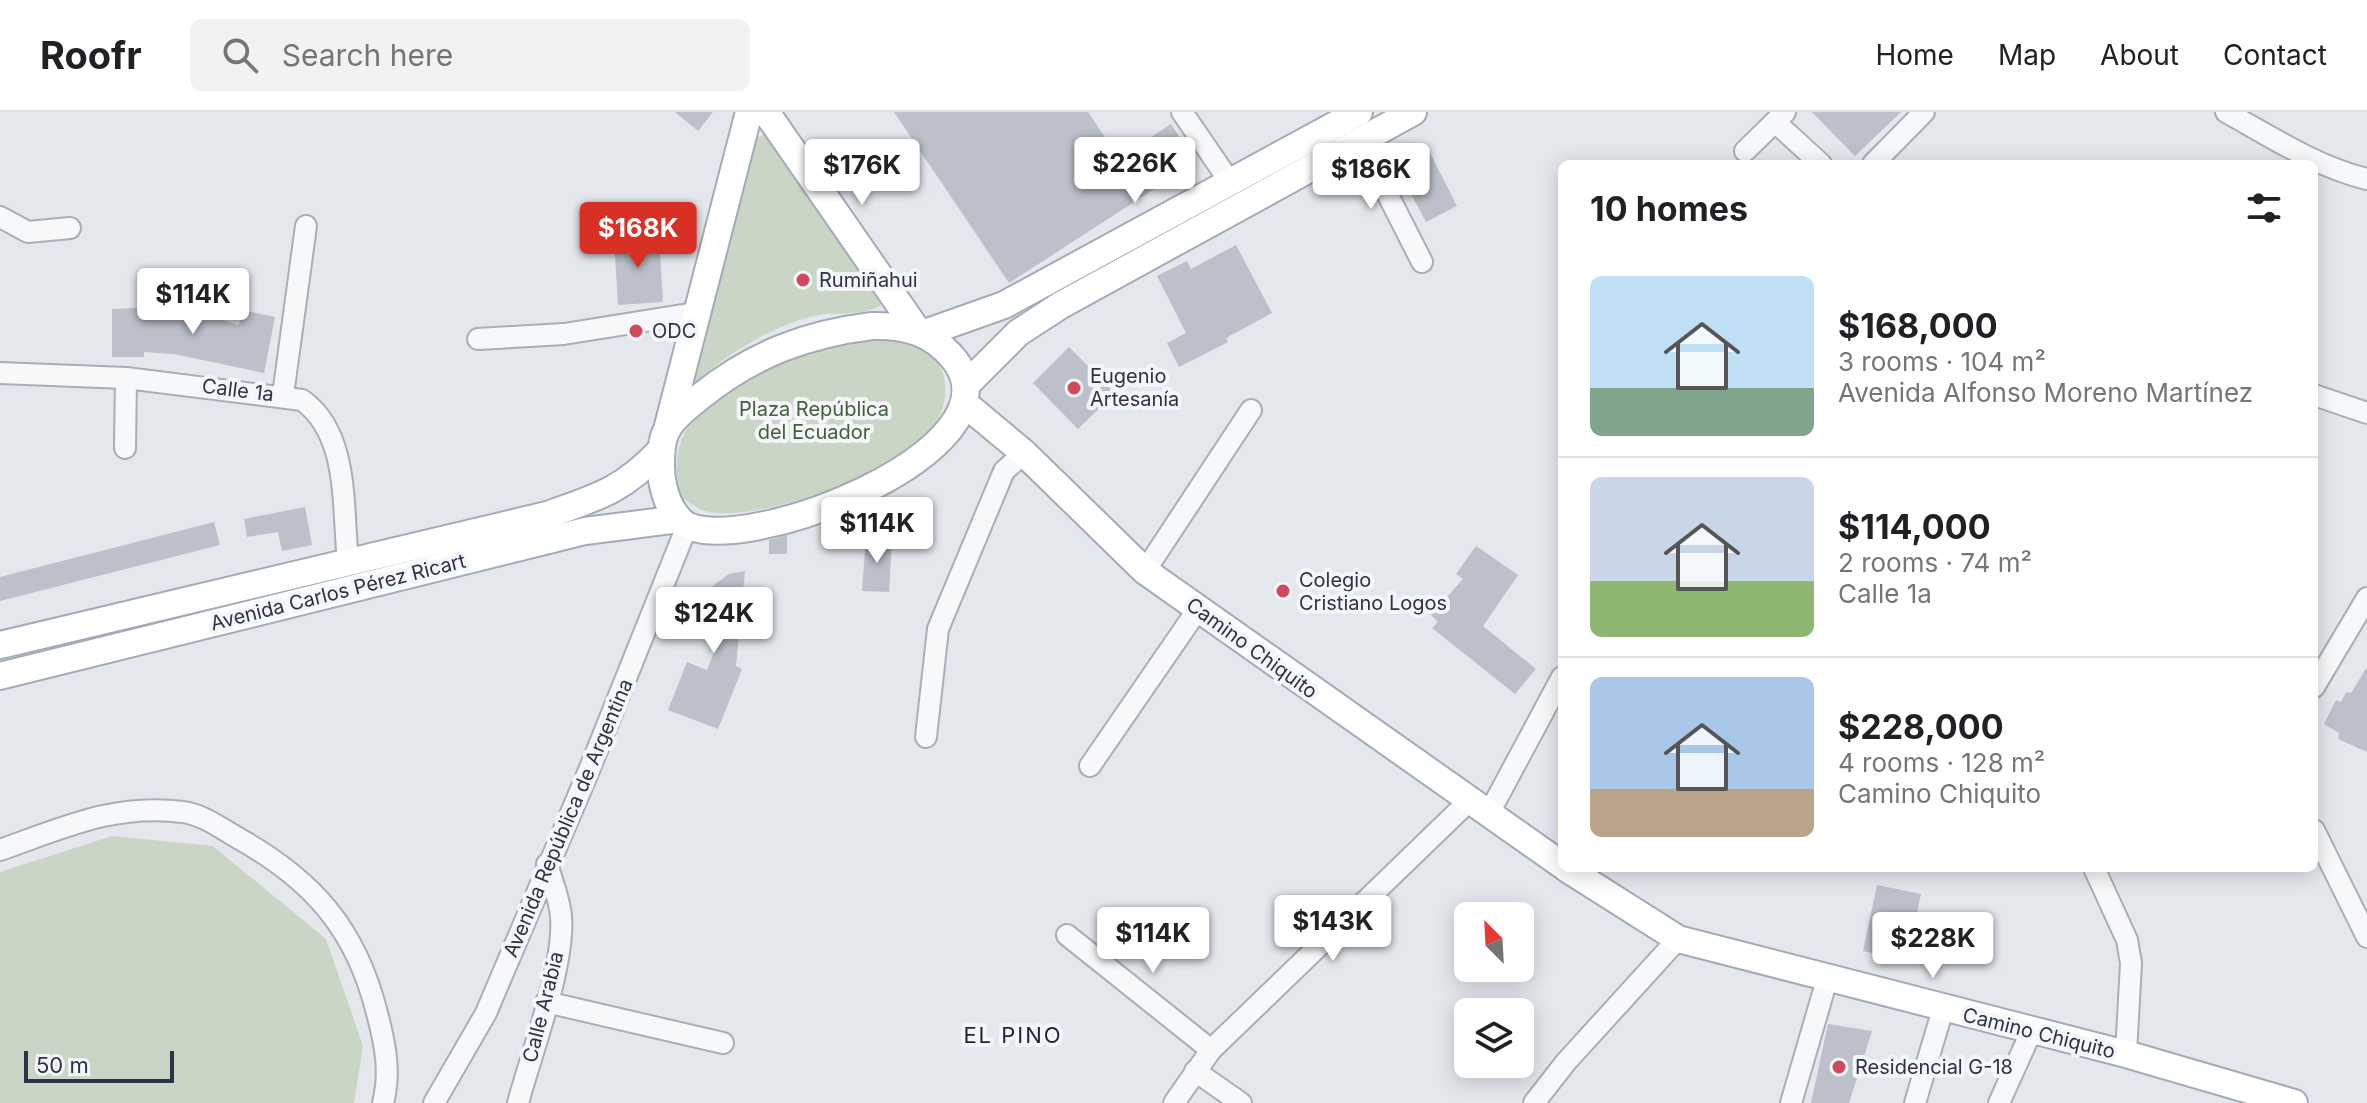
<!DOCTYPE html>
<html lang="en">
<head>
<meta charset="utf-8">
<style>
  :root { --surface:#fff; --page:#f2f2f2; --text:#202124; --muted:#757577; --line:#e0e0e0; --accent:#d93025 }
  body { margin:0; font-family:Inter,sans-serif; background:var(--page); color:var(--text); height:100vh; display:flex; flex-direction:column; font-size:30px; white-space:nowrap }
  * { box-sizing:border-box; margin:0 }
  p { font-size:26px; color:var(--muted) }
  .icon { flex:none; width:44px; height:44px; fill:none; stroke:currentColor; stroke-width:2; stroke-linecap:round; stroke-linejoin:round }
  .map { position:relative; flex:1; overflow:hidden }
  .drawer { position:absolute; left:1558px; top:48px; width:760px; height:712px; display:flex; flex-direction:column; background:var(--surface); border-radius:12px; box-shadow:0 4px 20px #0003 }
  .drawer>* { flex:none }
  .needle { width:52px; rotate:336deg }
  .fabs { position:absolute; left:1454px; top:790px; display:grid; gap:16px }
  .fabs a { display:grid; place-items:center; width:80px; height:80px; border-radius:12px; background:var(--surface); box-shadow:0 4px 20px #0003; font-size:40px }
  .scale { position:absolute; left:24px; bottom:20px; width:150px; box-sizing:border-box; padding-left:8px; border:4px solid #2b3445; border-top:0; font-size:22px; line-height:28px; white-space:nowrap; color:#2b3445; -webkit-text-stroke:6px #f4f6f9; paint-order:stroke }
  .price { position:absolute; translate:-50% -68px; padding:0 18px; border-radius:8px; background:#fff; color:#222; font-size:26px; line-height:52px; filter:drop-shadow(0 2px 4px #0008) }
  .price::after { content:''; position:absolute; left:50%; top:48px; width:24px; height:18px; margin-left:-12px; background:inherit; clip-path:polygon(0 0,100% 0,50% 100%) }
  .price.selected { background:var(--accent); color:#fff }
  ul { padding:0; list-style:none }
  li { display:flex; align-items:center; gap:24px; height:200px; padding:0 32px }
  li+li { border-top:2px solid var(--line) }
  li span { display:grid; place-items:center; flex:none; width:224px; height:160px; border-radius:12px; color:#555 }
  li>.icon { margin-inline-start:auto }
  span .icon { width:96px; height:96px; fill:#fffc; stroke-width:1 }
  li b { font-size:34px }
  h2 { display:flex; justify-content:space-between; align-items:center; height:96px; padding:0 32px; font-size:34px }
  header { display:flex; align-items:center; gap:48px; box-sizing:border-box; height:112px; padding:0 40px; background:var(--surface); border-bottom:2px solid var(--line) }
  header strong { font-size:38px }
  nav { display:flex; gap:44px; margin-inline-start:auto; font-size:28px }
  .search { width:560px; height:72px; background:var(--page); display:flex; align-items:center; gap:20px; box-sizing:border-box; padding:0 28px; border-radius:12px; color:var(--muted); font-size:30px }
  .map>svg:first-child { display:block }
  .green { fill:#c9d6c5 }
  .building { fill:#bbc0ca }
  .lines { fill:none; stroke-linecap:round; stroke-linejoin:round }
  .minor-casing { stroke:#a9aeb7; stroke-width:24 }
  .major-casing { stroke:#a3abb8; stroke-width:30 }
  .minor { stroke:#f7f8fa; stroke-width:20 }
  .major { stroke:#fff; stroke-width:26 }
  .poi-dot { fill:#d1495b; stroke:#f4f6f9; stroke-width:3 }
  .labels { text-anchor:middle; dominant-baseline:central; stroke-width:8; stroke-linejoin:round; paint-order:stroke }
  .poi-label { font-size:20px; fill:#2b3445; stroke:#f4f6f9; text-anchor:start }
  .street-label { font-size:20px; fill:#2b3445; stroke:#f4f6f9 }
  .park-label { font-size:20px; fill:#3f6138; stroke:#f4f6f9 }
  .neighbourhood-label { font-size:22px; letter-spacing:2px; fill:#1d2536; stroke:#f4f6f9 }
</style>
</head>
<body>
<header>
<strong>Roofr</strong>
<div class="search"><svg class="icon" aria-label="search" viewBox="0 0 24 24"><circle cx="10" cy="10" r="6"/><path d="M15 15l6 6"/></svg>Search here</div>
<nav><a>Home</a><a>Map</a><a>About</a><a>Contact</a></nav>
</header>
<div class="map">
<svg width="2367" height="991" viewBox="0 0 2367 991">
  <rect width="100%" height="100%" fill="#e4e7ec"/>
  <g class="green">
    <path d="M 765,22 L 772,25 L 881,193 C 864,205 833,199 813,204 C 770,215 729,241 697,269 L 690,269 L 754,27 Z"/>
    <path d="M 871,223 C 880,224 892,223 901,225 C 955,241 958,296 920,331 C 886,363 747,415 702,398 C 695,395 688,389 681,385 C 664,323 699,293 749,264 C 761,257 773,247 786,242 C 813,233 843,229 871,223 Z"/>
    <polygon points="112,724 213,734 326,827 363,934 354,991 0,991 0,760"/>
  </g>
  <g class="building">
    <polygon points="675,0 713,0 698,19"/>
    <polygon points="894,0 1088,0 1119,46 1171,12 1196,50 1009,171"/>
    <polygon points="1812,0 1901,0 1855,44"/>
    <polygon points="1426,33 1457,94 1426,110 1394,50"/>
    <polygon points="659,124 663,190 618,193 614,127"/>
    <polygon points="1236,133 1272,201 1226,226 1228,230 1179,255 1167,231 1186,221 1157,164 1187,149 1191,157"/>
    <polygon points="154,195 183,196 239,213 242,198 275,205 264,261 174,242 144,240 144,245 112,245 112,197"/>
    <polygon points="1069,235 1115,281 1078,317 1033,271"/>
    <polygon points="305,395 312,433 282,439 278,420 247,425 244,407"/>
    <polygon points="214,410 220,433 0,489 0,465"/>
    <polygon points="787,423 787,442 769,442 769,428"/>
    <polygon points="866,425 892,427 889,480 862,479"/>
    <polygon points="1476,434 1518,463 1483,514 1536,557 1515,582 1432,516 1438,510 1431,503 1463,467 1456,462"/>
    <polygon points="745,459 736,554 742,557 718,617 668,598 687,550 707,558 720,525 690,519 693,512 689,510 696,493 701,496 711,475 729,462"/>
    <polygon points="2367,555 2367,640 2338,627 2339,621 2324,612 2336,588 2341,590 2346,580 2351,581"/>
    <polygon points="1877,773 1921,782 1907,848 1863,839"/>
    <polygon points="1828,912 1872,919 1849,991 1811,991"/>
  </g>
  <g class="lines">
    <g class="minor-casing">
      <g id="minor">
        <polyline points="1182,0 1230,70"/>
        <path d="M 2226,0 C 2271,25 2317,55 2367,67"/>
        <polyline points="1775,10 1821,52"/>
        <polyline points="1360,28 1422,150"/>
        <polyline points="1745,39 1785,0"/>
        <polyline points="1873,52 1924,0"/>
        <polyline points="0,105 28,120 70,116"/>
        <polyline points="478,227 564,222 695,201"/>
        <path d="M 0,261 L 126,266 L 302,288 C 350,322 342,396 348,449"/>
        <polyline points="283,283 306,114"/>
        <polyline points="2314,283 2367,301"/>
        <polyline points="125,336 126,266"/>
        <polyline points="1145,459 1251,298"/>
        <polyline points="2314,575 2367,486"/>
        <polyline points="926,625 938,517 1004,359 1024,341"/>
        <polyline points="1090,654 1198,497"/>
        <polyline points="1488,703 1562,565"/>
        <polyline points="2314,718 2367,825"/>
        <path d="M 0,738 C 63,716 114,691 183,700 C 204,703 220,716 238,726 C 313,768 356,817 377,901 C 385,931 391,960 383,991"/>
        <polyline points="2094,756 2127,828 2131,851 2126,942"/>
        <polyline points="1067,823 1211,938"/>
        <polyline points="546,890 723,931"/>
        <polyline points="1195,959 1241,991"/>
        <polyline points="434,991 486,901 590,656 687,414"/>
        <path d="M 518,991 C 531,942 565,853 561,805 C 560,788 552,769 547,752"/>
        <polyline points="1174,991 1211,938 1468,690"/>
        <polyline points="1534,991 1566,950 1678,827"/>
        <polyline points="1791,991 1828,864"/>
        <polyline points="1915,991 1943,897"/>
        <polyline points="1999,991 2031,920"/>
      </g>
    </g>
    <g class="major-casing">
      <g id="major">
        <polyline points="766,0 917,218"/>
        <path d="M 872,214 C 905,213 931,220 953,246 C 1031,339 726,453 681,409 C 667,395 661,373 661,353 C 661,342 661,328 667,318 C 673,305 690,293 701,284 C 753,242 807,222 872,214 Z"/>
        <polyline points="925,221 1004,193 1359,0"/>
        <polyline points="967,272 1018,221 1061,193 1413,0"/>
        <polyline points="964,291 1024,341 1145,459 1562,753"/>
        <polyline points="668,314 749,0"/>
        <path d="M 0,533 L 547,403 C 599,385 623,378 661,338"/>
        <polyline points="0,564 585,419 679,407"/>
        <polyline points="1566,756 1678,827 2126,942 2294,991"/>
      </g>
    </g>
    <use href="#minor" class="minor"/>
    <use href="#major" class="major"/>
  </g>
  <g class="poi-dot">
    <circle cx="803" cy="168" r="8"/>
    <circle cx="636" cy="219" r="8"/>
    <circle cx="1074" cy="276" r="8"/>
    <circle cx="1283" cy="479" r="8"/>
    <circle cx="1839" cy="955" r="8"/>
  </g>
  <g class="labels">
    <g class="poi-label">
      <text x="819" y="168">Rumiñahui</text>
      <text x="652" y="219">ODC</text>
      <text x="1090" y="264">Eugenio<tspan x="1090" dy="23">Artesanía</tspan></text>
      <text x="1299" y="468">Colegio<tspan x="1299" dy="23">Cristiano Logos</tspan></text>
      <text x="1855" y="955">Residencial G-18</text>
    </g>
    <g class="street-label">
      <text transform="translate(238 278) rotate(7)">Calle 1a</text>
      <text transform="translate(338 480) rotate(-14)">Avenida Carlos Pérez Ricart</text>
      <text transform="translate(1252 536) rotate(36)">Camino Chiquito</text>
      <text transform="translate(568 706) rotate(-67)">Avenida República de Argentina</text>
      <text transform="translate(543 895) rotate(-76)">Calle Arabia</text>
      <text transform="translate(2039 921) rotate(14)">Camino Chiquito</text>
    </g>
    <g class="park-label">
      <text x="814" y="297">Plaza República<tspan x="814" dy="23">del Ecuador</tspan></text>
    </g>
    <g class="neighbourhood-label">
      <text x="1013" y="923">EL PINO</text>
    </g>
  </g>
</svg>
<div class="fabs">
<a><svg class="needle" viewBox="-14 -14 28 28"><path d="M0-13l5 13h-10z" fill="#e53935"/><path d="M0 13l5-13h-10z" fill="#757577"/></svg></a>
<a><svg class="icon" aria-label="layers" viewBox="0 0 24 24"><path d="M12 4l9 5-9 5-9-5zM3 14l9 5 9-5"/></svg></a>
</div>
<div class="scale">50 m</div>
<b class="price" style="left:1135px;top:93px">$226K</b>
<b class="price" style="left:862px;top:95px">$176K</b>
<b class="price" style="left:1371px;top:99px">$186K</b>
<b class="price selected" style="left:638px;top:158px">$168K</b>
<b class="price" style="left:193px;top:224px">$114K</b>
<b class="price" style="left:877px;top:453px">$114K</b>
<b class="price" style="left:714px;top:543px">$124K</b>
<b class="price" style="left:1333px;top:851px">$143K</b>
<b class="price" style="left:1153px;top:863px">$114K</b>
<b class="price" style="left:1933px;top:868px">$228K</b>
<section class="drawer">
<h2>10 homes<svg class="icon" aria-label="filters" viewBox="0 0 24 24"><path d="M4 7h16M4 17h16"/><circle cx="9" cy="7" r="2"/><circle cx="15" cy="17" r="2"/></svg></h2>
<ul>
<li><span style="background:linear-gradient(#bfe0f5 70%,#7fa58c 0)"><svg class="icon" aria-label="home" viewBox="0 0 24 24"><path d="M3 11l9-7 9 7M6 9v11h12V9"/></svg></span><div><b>$168,000</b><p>3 rooms · 104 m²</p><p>Avenida Alfonso Moreno Martínez</p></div></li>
<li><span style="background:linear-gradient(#c9d6e8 65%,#8fb573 0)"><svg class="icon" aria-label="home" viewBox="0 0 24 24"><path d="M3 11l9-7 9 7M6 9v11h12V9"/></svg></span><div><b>$114,000</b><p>2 rooms · 74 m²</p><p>Calle 1a</p></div></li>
<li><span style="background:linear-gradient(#a9c7e8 70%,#b9a48a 0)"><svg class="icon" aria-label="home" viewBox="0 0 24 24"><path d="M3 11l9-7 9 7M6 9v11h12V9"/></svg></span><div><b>$228,000</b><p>4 rooms · 128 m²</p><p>Camino Chiquito</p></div></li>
</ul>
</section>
</div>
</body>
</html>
